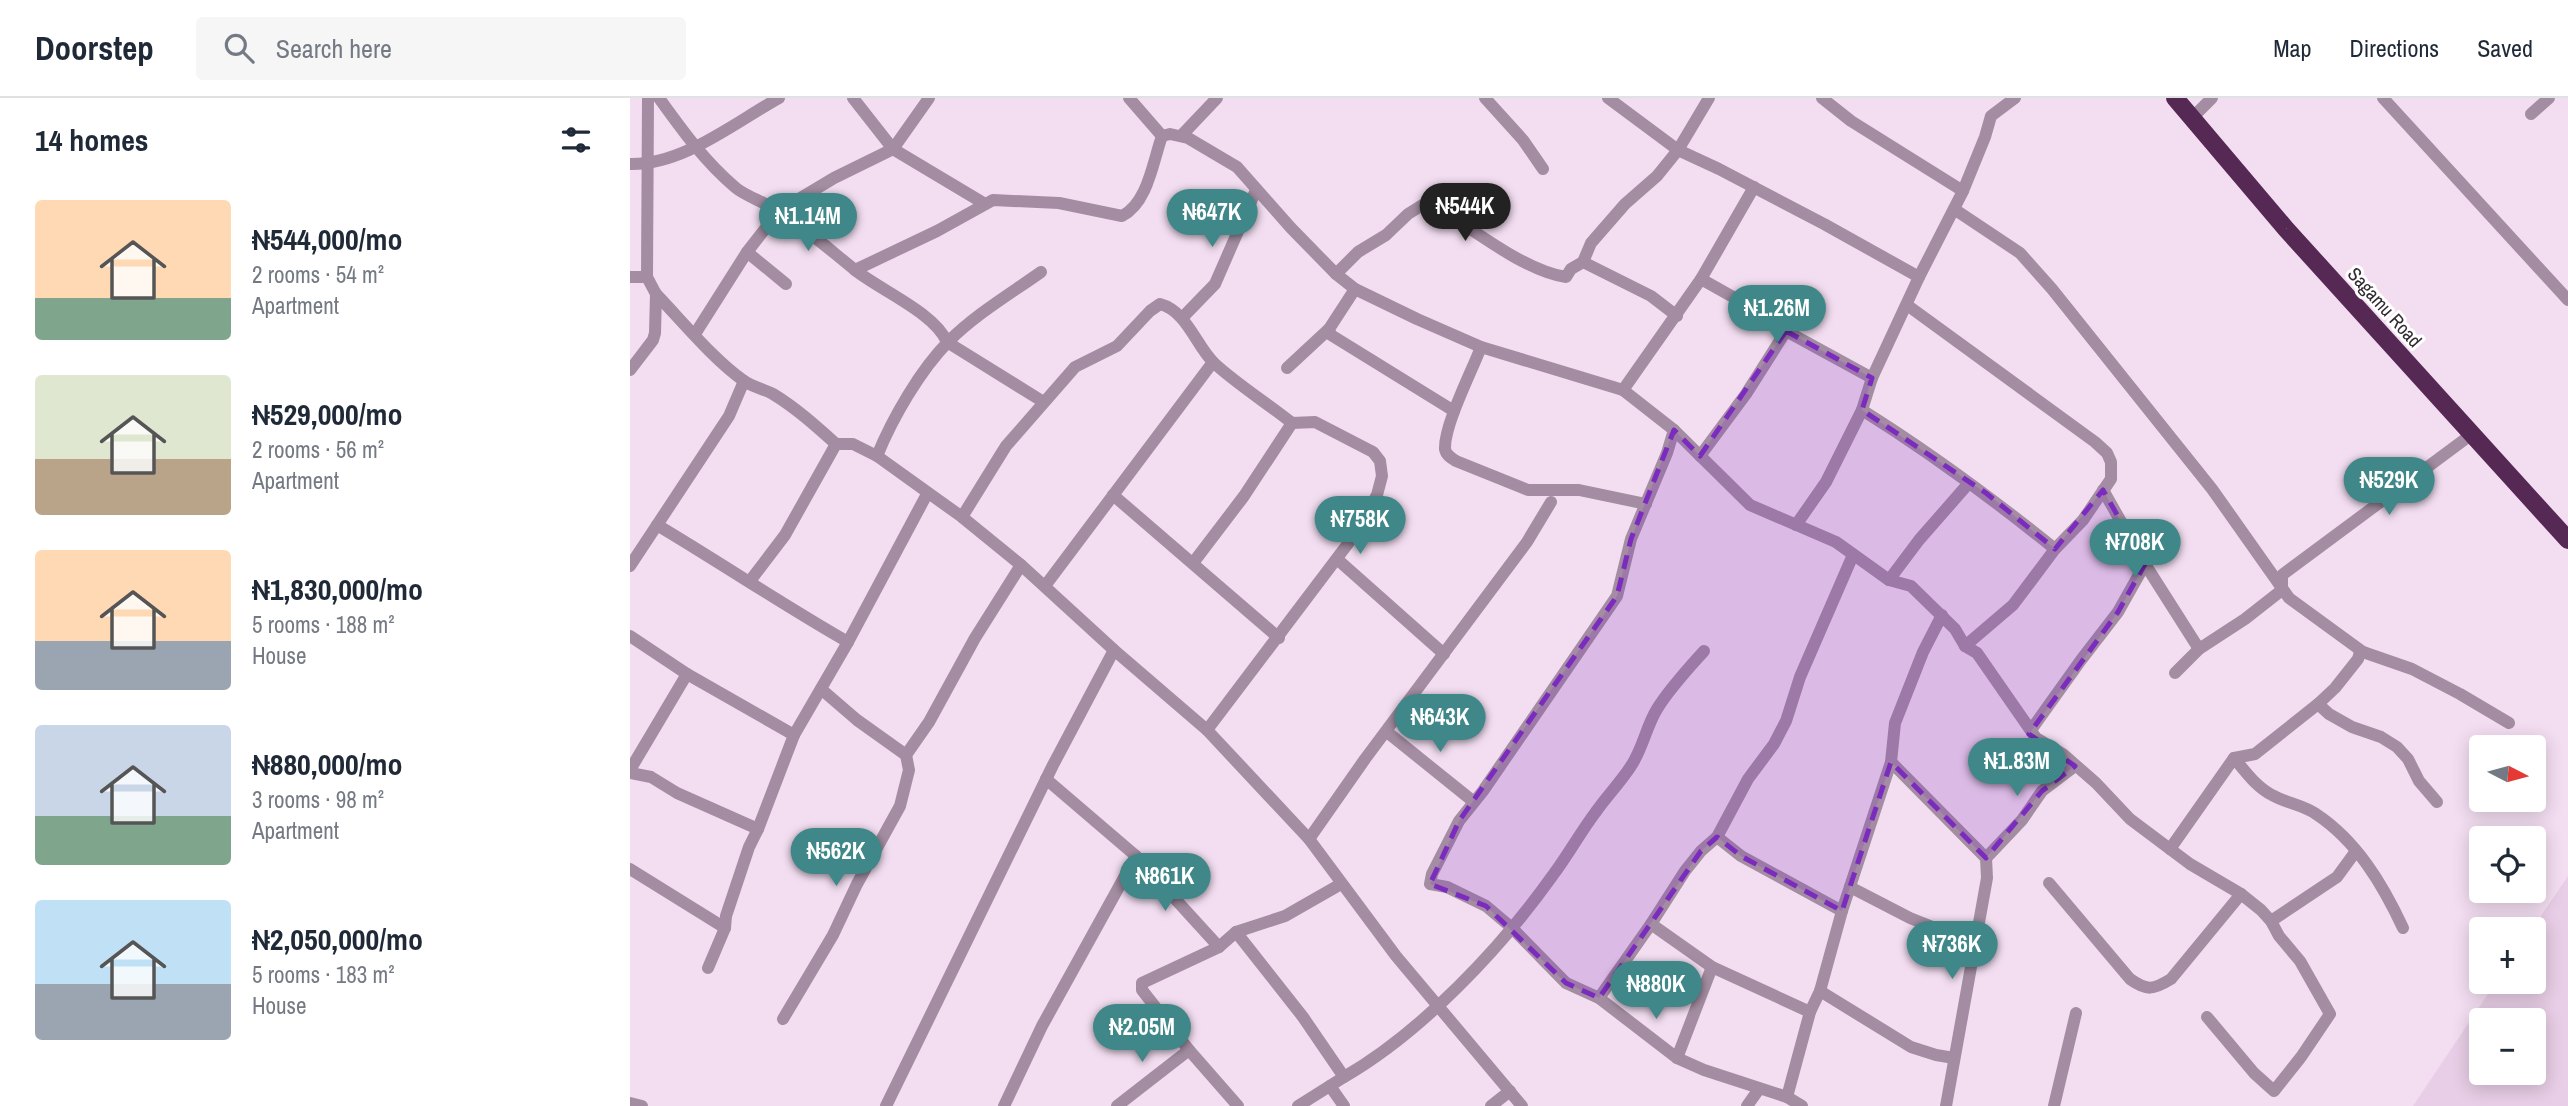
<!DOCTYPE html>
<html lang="en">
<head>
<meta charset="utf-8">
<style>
  :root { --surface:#fff; --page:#f6f6f7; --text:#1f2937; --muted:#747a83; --line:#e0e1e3; --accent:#3f8789 }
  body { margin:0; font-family:"Archivo Narrow",sans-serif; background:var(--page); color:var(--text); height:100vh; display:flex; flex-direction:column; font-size:26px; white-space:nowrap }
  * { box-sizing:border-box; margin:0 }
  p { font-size:23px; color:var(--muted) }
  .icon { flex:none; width:38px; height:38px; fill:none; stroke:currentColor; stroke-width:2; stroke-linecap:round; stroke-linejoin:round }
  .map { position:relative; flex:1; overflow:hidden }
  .drawer { display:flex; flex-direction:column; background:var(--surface); width:630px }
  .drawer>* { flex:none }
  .needle { width:46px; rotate:96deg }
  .controls { position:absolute; left:1839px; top:637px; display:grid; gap:14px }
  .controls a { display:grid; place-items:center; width:77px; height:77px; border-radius:7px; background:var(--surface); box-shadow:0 4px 18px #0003; font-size:35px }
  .price { position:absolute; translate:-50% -60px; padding:0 16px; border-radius:24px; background:var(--accent); color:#fff; font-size:23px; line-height:46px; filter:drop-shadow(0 2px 4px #0008) }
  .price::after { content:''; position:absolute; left:50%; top:42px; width:21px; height:16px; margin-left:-10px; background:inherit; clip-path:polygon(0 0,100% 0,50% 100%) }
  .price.selected { background:#222; color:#fff }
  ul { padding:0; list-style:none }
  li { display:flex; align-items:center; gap:21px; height:175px; padding:0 35px }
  li span { display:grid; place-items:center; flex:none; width:196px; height:140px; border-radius:7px; color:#555 }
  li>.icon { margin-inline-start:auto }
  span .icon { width:84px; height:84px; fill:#fffc; stroke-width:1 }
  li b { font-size:30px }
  h2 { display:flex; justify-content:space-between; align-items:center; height:84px; padding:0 35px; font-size:30px }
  header { display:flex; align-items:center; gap:42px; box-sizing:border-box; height:98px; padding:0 35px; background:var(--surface); border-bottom:2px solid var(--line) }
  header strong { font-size:33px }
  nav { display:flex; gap:38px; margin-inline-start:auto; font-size:24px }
  .search { width:490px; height:63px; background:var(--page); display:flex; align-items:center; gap:18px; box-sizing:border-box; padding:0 24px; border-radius:7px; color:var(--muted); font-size:26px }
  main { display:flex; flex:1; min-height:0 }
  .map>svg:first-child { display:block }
  .built { fill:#e8cee6; fill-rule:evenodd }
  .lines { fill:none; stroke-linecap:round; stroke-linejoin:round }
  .minor { stroke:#a48da2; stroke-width:12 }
  .highway { stroke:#562955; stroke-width:18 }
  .marked { fill:#7b2cbf; fill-opacity:0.2; stroke:#7b2cbf; stroke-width:5; stroke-dasharray:14 9; stroke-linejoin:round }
  .labels { text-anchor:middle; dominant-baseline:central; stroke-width:6; stroke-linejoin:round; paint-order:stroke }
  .street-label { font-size:19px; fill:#332b32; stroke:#fff }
</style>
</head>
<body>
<header>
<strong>Doorstep</strong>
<div class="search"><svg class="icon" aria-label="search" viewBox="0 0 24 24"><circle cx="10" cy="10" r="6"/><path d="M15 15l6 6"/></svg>Search here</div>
<nav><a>Map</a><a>Directions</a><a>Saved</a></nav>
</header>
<main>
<section class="drawer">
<h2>14 homes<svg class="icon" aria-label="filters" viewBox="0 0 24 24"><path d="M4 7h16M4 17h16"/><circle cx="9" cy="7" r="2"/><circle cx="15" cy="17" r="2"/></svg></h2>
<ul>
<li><span style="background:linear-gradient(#ffd9b3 70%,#7fa58c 0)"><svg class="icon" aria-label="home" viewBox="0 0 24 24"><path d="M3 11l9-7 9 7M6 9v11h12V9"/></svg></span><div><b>₦544,000/mo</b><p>2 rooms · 54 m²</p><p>Apartment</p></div></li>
<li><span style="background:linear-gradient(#dfe7d0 60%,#b9a48a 0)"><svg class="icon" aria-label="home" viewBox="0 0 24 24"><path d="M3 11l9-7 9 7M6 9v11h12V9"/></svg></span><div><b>₦529,000/mo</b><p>2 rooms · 56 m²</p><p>Apartment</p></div></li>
<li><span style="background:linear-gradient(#ffd9b3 65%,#9aa5b1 0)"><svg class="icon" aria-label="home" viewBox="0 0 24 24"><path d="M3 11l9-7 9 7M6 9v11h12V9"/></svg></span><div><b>₦1,830,000/mo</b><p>5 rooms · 188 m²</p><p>House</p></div></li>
<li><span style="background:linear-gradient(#c9d6e8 65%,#7fa58c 0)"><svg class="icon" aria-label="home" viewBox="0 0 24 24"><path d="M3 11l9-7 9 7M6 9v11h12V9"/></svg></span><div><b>₦880,000/mo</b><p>3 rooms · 98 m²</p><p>Apartment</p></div></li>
<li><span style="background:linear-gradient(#bfe0f5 60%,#9aa5b1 0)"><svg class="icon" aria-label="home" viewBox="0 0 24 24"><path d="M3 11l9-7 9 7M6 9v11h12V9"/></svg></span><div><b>₦2,050,000/mo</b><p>5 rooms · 183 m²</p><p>House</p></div></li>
</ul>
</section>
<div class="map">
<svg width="1938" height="1008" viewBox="0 0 1938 1008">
  <rect width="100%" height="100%" fill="#f3def1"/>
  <path class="built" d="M 1938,778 L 1938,1008 L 1783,1008 L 1866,884 L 1904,884 L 1904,831 L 1902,831 ZM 1852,922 L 1904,922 L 1904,975 L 1852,975 Z"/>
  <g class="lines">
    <g class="minor">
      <path d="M 29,0 C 52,32 75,64 106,90 C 117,99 135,104 148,113 C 176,130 200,152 225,172 C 250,192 305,215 317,244 L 412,303"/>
      <polyline points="223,0 263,51 355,106"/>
      <polyline points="499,0 532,38 540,36 558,40 607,69 661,130 706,176 725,191 787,221 851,249 993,292 1044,332 1120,407 1206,444 1259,482 1281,488 1325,531 1335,548 1347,555 1406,640 1434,657 1466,685 1500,721 1560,766 1611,796 1631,812 1641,823 1649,838 1670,863 1700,916 1671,959 1644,993 1624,975 1577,919"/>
      <polyline points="855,0 893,42 913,71"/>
      <polyline points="978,0 1048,52 1089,71 1194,126 1289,179"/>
      <polyline points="1192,0 1221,23 1333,93"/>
      <polyline points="1753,0 1938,202"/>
      <polyline points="1901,16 1919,0"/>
      <polyline points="1563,19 1582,0"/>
      <polyline points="551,38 587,0"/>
      <path d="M 0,66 C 53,67 104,25 149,0"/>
      <polyline points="1324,111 1390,155 1422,191 1582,391 1659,500 1733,554 1782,571 1830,596 1879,625"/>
      <polyline points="117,154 156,186"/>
      <polyline points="953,164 1021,198 1047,218"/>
      <path d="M 225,172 L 307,133 L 363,102 L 429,105 L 492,118 C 518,105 523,63 532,38"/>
      <path d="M 706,176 L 728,154 L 756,137 L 778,116 L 794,106 L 803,106 C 840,129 894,173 936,179 L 941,171 L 953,164 L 961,145 L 995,106 L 1027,78 L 1048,52 L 1079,0"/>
      <polyline points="0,179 17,179"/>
      <polyline points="1071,181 1128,213 1156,233 1242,280"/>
      <polyline points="725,191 699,231 701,237 824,313"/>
      <path d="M 26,196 C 53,224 83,261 114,283 C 123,289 134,291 143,296 C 166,310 186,328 206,346 L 223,346 L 247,358 L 332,419 L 391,467 L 484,552 L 577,632 L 679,741 L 766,858 L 892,1008"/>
      <polyline points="1277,207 1465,344 1477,355 1481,364 1481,381 1453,422 1425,451 1383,507 1335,548"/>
      <polyline points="552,220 585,186 626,92"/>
      <polyline points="65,236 117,154 149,113 204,80 263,51 299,0"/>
      <path d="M 851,249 C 842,273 814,327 815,351 C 816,357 821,360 826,363 L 898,392 L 949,392 L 1016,406"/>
      <polyline points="657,270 699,231"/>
      <polyline points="0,272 23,242 25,235 26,196 17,179 18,0"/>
      <polyline points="993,292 1071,181 1124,89"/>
      <path d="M 1232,312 C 1299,354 1363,401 1425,451"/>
      <polyline points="1044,332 1037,355 1001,441 987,498 853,693 829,723 802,776 800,786 817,789 856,808 882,830 936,885 969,900 1047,960 1074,972 1157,999 1172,1008"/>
      <path d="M 247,358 C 262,321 290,272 319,243 C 346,216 380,196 411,174"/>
      <polyline points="1070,358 1116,296 1156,233"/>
      <polyline points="1473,392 1515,466 1569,551"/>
      <polyline points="483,397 649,540"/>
      <path d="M 332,419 L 376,348 L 445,269 L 487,248 L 520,213 L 530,206 C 557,213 566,248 584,265 C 608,287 637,305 662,325 L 685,324 L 743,354 L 750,363 L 752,378 L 747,397 L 726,435 L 577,632"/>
      <path d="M 27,427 C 91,465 153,507 218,544"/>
      <polyline points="1166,427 1196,384 1232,312 1242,280 1289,179 1333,93 1355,39 1361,18 1385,0"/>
      <polyline points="707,461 814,556"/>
      <polyline points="563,465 614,398 662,325"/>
      <polyline points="0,468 99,318 114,283"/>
      <polyline points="1259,482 1289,442 1338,386"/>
      <polyline points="120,483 155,437 206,346"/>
      <polyline points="415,488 583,264"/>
      <polyline points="1652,491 1652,477 1842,336"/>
      <polyline points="0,538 57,576 164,637"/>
      <polyline points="1545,575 1569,551 1615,521 1652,492"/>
      <polyline points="1688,606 1699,616 1722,629 1751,639 1767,649 1778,661 1789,683 1807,704"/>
      <polyline points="1401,632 1451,562 1488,514 1515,466"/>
      <polyline points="757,634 844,704"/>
      <polyline points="276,657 299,624 345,540 391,467"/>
      <path d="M 1604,660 C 1615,673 1626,689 1642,697 C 1656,705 1673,707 1686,716 C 1727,743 1753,787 1773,830"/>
      <polyline points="1261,664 1356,760 1357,780 1316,1008"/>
      <polyline points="0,672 57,576"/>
      <polyline points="0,675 21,679 47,695 128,731"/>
      <polyline points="1087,739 1111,758 1212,813"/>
      <polyline points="679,741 735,661 897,444 921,404"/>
      <polyline points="1540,751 1604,660 1625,656 1688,606 1705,590 1728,561 1730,554 1733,554"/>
      <polyline points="506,758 589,849"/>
      <polyline points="1356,760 1392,722 1412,693 1445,668"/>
      <polyline points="0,771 95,830"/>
      <path d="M 1419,785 L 1500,881 C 1517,893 1523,892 1541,881 L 1611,796"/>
      <polyline points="1220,789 1280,820 1345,846"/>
      <polyline points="1641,823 1707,779 1726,753"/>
      <polyline points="1021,826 1082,869 1180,914"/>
      <polyline points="606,834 673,919 714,979 668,1008"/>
      <polyline points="78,870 95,830 96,818 119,749 128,731 164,637 218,544 297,396"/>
      <polyline points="1190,893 1281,949 1306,957 1324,960"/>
      <polyline points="969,900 1021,826 1055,773 1071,753 1087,739 1118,681 1144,646 1156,623 1170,579 1223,457"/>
      <polyline points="153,921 203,837 227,786 270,708 279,672 276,657 227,622 191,591"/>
      <polyline points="1047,960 1082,869"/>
      <path d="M 714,979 C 792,934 871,850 923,777 C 938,757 950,735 965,715 C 976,699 990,685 1001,668 C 1013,650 1016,629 1027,611 C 1040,590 1058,571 1074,553"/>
      <polyline points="700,988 714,1008"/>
      <polyline points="1157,999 1180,914 1190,893 1212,813 1261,664 1265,625 1293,554 1312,517"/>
      <polyline points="0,1005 12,1008"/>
      <polyline points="256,1008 423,667 484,552"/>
      <polyline points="374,1008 412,928 506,758 416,681"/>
      <polyline points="487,1008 559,952"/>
      <polyline points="608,1008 559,952 512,892 512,885 589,849 606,834 655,818 711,786"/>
      <polyline points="861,1008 880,993"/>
      <polyline points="1117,1008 1129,991"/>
      <polyline points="1424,1008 1446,915"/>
    </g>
    <polyline class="highway" points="1545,0 1656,131 1938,442"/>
  </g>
  <path class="marked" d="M 1156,233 L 1242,280 L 1232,312 L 1356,395 L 1425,451 L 1473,392 L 1515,466 L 1488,514 L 1399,636 L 1445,668 L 1412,693 L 1356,760 L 1261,664 L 1212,813 L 1111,758 L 1087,739 L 1071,753 L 969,900 L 936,885 L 856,808 L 800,786 L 829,723 L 987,498 L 1001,441 L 1044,332 L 1070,358 Z"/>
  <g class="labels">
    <g class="street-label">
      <text transform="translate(1755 209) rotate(48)">Sagamu Road</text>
    </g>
  </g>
</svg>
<div class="controls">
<a><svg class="needle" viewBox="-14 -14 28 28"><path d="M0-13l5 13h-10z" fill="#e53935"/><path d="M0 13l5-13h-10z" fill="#747a83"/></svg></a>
<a><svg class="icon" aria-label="locate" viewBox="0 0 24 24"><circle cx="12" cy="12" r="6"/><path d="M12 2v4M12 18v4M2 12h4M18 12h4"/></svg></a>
<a>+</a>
<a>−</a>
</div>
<b class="price selected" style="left:835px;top:145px">₦544K</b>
<b class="price" style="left:582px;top:151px">₦647K</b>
<b class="price" style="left:178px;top:155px">₦1.14M</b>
<b class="price" style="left:1147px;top:247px">₦1.26M</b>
<b class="price" style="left:1759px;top:419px">₦529K</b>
<b class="price" style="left:730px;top:458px">₦758K</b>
<b class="price" style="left:1505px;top:481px">₦708K</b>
<b class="price" style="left:810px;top:656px">₦643K</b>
<b class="price" style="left:1387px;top:700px">₦1.83M</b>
<b class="price" style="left:206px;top:790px">₦562K</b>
<b class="price" style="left:535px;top:815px">₦861K</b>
<b class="price" style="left:1322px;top:883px">₦736K</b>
<b class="price" style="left:1026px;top:923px">₦880K</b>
<b class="price" style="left:512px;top:966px">₦2.05M</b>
</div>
</main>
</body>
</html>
